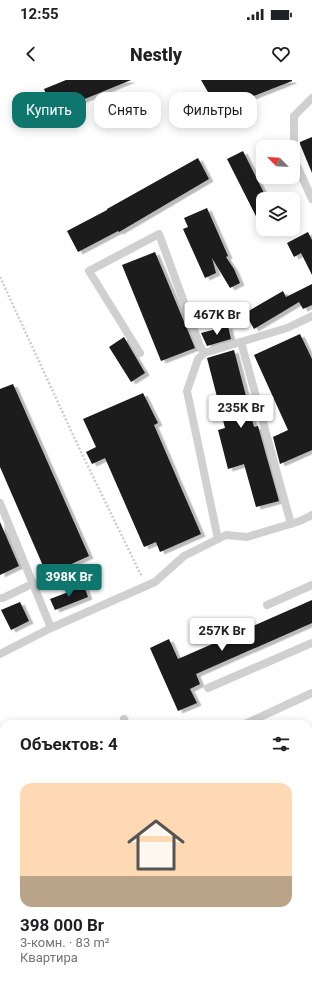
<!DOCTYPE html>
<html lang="ru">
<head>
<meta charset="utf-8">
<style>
  :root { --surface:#fff; --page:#f2f2f2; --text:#202124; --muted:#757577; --line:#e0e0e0; --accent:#0f766e }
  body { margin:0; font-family:Roboto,sans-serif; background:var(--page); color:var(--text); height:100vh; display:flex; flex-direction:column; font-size:15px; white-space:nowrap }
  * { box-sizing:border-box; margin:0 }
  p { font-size:13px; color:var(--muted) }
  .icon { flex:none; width:22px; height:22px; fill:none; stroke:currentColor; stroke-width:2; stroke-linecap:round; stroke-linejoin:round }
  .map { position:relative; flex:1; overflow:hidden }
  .side { position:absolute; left:0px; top:640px; width:312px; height:268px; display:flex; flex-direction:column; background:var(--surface); border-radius:12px 12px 0 0; box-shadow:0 2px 10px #0003 }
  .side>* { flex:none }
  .guide { position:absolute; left:12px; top:12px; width:288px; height:36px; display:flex; gap:8px }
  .needle { width:26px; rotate:294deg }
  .buttons { position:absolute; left:256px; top:60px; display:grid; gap:8px }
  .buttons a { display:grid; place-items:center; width:44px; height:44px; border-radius:8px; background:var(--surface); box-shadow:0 2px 10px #0003; font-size:20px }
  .price { position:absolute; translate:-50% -34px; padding:0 9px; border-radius:4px; background:#fff; color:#222; font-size:13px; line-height:26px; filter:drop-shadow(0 1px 2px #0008) }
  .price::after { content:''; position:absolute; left:50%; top:24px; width:12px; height:9px; margin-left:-6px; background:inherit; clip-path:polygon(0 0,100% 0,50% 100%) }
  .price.active { background:var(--accent); color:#fff }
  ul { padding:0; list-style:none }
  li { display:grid; align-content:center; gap:8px; height:212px; padding:0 20px }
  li+li { border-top:1px solid var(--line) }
  li span { display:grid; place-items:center; height:124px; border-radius:12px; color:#555 }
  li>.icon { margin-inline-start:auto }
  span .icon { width:72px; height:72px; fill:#fffc; stroke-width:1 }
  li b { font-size:17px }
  h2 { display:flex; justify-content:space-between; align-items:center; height:48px; padding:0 20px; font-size:17px }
  .chip { padding:0 14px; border-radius:12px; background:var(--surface); box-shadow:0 2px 10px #0003; font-size:14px; line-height:36px }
  .chip.active { background:var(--accent); color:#fff }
  .status { display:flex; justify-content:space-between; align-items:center; height:28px; padding:0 20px; background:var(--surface); direction:ltr }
  .status svg { height:11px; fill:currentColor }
  header { display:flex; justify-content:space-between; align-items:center; height:52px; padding:0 20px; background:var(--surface); font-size:18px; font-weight:800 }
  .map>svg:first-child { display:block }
  .building { fill:#1a1a1a; filter:url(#shadow) }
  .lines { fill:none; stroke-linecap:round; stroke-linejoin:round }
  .path { stroke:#cdcdcd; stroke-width:2.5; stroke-dasharray:2 2; stroke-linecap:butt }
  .service { stroke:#d0d0d0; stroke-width:8 }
</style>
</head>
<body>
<div class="status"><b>12:55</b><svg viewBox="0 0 49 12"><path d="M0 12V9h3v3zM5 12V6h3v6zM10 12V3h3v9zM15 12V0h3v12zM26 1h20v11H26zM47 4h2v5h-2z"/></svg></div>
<header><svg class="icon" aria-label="back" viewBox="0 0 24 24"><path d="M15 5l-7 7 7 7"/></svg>Nestly<svg class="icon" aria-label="heart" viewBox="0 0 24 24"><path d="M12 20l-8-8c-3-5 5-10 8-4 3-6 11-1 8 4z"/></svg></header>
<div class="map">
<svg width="312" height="908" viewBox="0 0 312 908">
  <defs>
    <filter id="shadow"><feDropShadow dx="4.5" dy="2.5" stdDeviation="0" flood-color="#0004"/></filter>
  </defs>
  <rect width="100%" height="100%" fill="#fff"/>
  <g class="building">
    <polygon points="66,0 131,0 53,32 44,9"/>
    <polygon points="201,0 292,0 292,1 241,21 248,33 227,45"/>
    <polygon points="312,57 312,93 300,64 300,62"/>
    <polygon points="243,71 267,119 263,119 263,150 227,79"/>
    <polygon points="198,78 209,99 119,152 118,151 78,172 67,151 107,130 107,129"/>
    <polygon points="207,128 228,176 226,177 234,189 240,203 230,208 212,178 216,193 205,198 183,149 188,147 184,138"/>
    <polygon points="308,152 312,160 312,195 301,173 294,177 287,163"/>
    <polygon points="155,172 195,268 161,281 122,185"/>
    <polygon points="312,204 312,225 303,229 299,222 254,249 245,233 283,211 286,217"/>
    <polygon points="228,246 231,259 207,266 201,253"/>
    <polygon points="300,254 312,279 312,370 280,384 273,357 288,350 254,275"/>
    <polygon points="124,257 145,293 131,302 109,267"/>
    <polygon points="234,270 254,347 258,346 279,421 256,427 244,384 228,389 218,350 225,348 207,278"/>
    <polygon points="13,304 89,476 47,495 0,387 0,309"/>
    <polygon points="143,313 158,343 154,345 201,454 160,472 156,462 144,467 105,378 92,384 86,372 96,367 83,339"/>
    <polygon points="0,442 19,486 0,495"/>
    <polygon points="84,506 88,517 55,530 50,519"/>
    <polygon points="312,520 312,543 196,594 200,604 190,609 197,623 178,631 150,568 169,559 178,579"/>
    <polygon points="20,522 29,541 11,550 1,530"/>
  </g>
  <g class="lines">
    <g class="path">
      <polyline points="0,197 81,372 142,497"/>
      <polyline points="17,908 28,904"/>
    </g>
    <g class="service">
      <polyline points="312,18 294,36 294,79 312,119"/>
      <polyline points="241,262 291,444"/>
      <polyline points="140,273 89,191 159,154 200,266 204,273 198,279 187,311 218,459"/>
      <polyline points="204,273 287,248 312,236"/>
      <polyline points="0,423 51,548"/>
      <polyline points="0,518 3,518 34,503"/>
      <polyline points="267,525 312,505"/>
      <polyline points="0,574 51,548 155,502 184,476 226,455 247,457 300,441 312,435"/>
      <polyline points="208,608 312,563"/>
      <polyline points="124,639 126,644"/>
      <polyline points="245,644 312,613"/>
      <polyline points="0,822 4,820"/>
      <polyline points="308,842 312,845"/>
      <polyline points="49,904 51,908"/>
      <polyline points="158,904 160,908"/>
    </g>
  </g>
</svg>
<div class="buttons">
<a><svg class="needle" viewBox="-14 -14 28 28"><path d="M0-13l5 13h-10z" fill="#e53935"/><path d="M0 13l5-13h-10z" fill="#757577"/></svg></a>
<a><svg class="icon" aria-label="layers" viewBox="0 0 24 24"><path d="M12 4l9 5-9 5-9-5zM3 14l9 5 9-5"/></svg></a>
</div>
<b class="price" style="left:217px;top:256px">467K Br</b>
<b class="price" style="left:241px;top:349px">235K Br</b>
<b class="price active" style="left:69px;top:518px">398K Br</b>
<b class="price" style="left:222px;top:572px">257K Br</b>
<div class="guide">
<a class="chip active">Купить</a>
<a class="chip">Снять</a>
<a class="chip">Фильтры</a>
</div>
<section class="side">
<h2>Объектов: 4<svg class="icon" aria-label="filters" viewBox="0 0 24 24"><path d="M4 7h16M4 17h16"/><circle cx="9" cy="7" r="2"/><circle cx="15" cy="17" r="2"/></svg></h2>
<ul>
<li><span style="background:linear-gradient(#ffd9b3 75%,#b9a48a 0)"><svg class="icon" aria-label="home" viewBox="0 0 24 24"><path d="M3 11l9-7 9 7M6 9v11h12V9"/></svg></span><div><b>398 000 Br</b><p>3-комн. · 83 m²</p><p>Квартира</p></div></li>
</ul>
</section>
</div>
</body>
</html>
